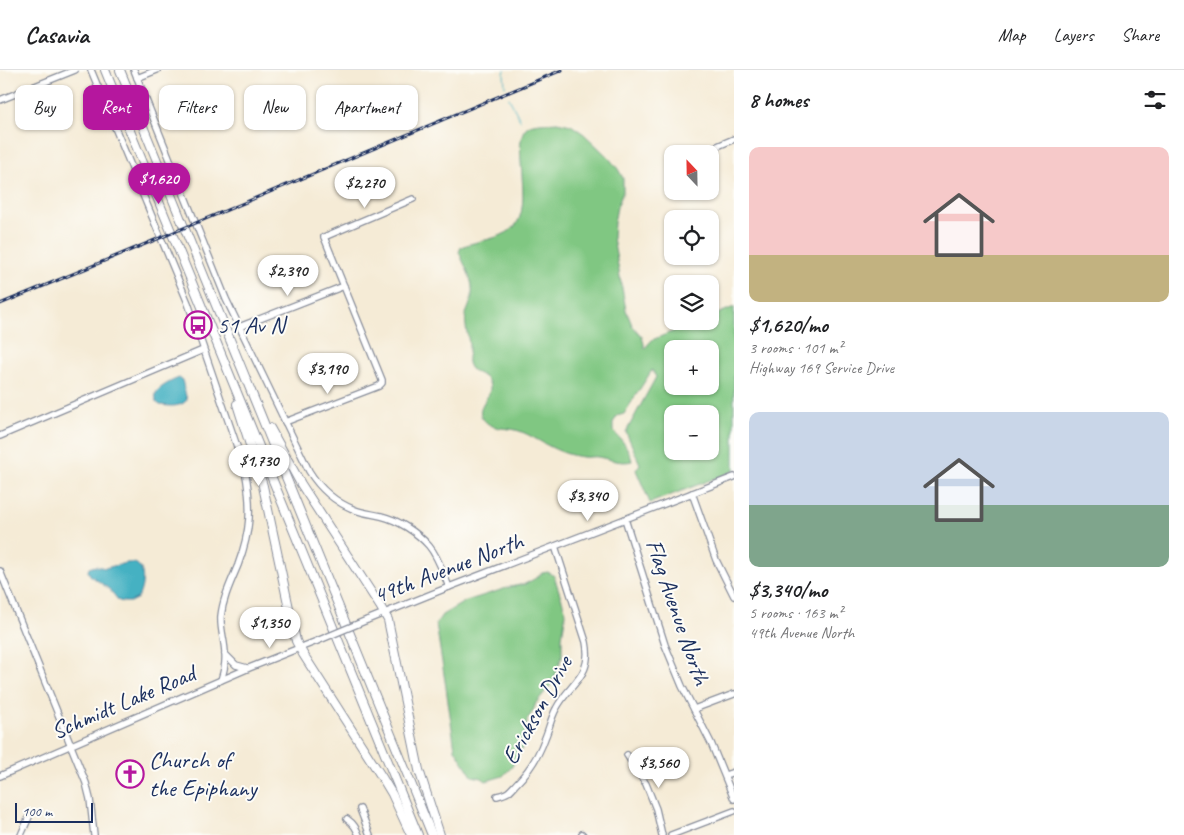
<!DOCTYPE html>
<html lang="en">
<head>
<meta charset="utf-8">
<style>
  :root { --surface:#fff; --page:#f6f6f6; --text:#202124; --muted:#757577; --line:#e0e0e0; --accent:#b5179e }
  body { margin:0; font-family:Caveat,sans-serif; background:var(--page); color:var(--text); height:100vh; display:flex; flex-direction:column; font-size:19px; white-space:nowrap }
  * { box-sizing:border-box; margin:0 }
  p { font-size:16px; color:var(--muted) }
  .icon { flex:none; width:28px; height:28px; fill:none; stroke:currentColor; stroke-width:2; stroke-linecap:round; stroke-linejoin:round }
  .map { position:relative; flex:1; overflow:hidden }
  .details { display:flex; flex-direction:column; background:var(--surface); width:450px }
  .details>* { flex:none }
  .guide { position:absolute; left:15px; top:15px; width:475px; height:45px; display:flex; gap:10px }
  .needle { width:32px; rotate:338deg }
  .controls { position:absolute; left:664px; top:75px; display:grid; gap:10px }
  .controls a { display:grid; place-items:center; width:55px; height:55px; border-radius:10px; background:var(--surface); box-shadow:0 1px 4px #0004; font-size:25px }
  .scale { position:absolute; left:15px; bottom:12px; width:78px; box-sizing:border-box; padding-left:5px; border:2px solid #1b2f5e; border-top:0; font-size:14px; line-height:18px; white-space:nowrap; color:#1b2f5e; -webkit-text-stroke:4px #fdfcf7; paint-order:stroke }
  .price { position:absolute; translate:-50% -42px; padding:0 11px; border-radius:18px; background:#fff; color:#222; font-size:16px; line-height:32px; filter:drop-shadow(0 1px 2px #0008) }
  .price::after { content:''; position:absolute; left:50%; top:30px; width:15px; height:11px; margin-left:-8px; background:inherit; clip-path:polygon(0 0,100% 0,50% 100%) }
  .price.active { background:var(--accent); color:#fff }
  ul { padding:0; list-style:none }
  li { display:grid; align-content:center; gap:10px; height:265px; padding:0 15px }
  li span { display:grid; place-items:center; height:155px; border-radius:10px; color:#555 }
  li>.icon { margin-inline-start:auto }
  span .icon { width:90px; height:90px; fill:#fffc; stroke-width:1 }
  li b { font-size:21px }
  h2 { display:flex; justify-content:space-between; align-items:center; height:60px; padding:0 15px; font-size:21px }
  .pill { padding:0 18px; border-radius:10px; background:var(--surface); box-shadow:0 1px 4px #0004; font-size:18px; line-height:45px }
  .pill.active { background:var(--accent); color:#fff }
  header { display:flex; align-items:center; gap:30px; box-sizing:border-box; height:70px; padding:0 25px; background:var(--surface); border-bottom:1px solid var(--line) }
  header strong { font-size:24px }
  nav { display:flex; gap:28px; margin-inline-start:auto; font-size:18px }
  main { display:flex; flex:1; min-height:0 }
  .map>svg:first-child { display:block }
  .green { fill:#80c782; stroke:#4e7b70; fill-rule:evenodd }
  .water { fill:#45b1c2; stroke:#307090 }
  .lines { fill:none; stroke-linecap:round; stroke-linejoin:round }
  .stream { stroke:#45b1c2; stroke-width:1 }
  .minor-casing { stroke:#888d9a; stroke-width:8 }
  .highway-casing { stroke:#888d9a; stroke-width:10 }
  .minor { stroke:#fff; stroke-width:5.5 }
  .highway { stroke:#fff; stroke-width:8 }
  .rail-casing { stroke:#1b2f5e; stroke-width:3 }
  .rail { stroke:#fdfcf7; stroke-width:1; stroke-dasharray:4; stroke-linecap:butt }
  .minor-bridge-casing { stroke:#888d9a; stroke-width:8; stroke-linecap:butt }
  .minor-bridge { stroke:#fff; stroke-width:5.5 }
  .labels { text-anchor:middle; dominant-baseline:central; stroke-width:4; stroke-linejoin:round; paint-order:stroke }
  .poi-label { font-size:24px; fill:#1b2f5e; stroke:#fdfcf7; text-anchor:start }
  .street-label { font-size:24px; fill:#1b2f5e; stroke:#fdfcf7 }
</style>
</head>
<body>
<header>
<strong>Casavia</strong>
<nav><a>Map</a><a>Layers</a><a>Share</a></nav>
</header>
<main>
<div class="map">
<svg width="734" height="765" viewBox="0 0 734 765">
  <rect width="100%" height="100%" fill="#fdfcf7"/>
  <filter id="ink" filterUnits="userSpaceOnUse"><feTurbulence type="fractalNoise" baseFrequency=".02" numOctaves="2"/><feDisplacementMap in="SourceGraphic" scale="10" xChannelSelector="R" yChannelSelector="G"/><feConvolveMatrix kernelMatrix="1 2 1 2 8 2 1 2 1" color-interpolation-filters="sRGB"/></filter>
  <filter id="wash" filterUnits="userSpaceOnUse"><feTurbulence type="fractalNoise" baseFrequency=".0096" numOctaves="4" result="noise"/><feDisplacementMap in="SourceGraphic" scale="20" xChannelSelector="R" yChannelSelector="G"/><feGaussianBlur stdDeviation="1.12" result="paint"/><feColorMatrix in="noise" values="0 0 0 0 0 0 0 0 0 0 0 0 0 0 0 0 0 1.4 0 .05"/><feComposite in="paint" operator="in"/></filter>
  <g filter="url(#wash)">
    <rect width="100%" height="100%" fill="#f5ebd6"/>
    <g class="green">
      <path d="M 557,52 L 571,55 L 584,64 L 608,87 L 618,99 L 623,108 L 623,122 L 617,137 L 614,153 L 613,168 L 626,240 L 632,255 L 642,267 L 644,274 L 644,279 L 652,270 L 699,251 L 710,251 L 710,247 L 734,237 L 734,401 L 650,433 L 636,400 L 640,394 L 626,362 L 656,307 L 652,300 L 624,344 L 617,346 L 613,353 L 613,361 C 622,370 629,378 632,391 C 621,394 609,389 598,387 C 593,386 588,388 583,387 C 571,386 558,381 547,375 C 537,370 527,363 516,360 C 508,358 494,359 487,353 C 470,339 492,329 490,316 C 488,302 471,306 468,293 C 467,287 470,281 469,274 C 468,265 464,253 466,244 C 469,236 473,228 472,218 C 471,205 464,195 459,182 L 461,177 C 478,170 498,170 512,159 C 538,137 506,65 530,55 C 538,52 548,53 557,52 ZM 672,279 L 710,279 L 710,316 L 672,316 ZM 672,344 L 710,344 L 710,381 L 672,381 Z"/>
      <polygon points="548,502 554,506 566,542 562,567 562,586 553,612 536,633 533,641 527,650 525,672 518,687 511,698 503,706 486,711 482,708 472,706 455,679 445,611 436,554 442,545 466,531 510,517 525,514 536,508 542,503"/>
    </g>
    <g class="water">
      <path d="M 179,308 L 182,310 L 187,330 C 180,338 169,336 160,335 L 156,332 C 156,329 155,326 156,323 C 159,317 173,310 179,308 Z"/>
      <path d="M 126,493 C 130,493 135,492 138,495 C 146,502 142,520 138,528 L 130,532 L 124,532 L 119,531 L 109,519 L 90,505 L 88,501 L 89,498 L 92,497 L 96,496 L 105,498 Z"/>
    </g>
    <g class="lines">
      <g class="stream">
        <polyline points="505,16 504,4 505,0"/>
        <polyline points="509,28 520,50"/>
      </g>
    </g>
  </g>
  <g filter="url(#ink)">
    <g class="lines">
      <g class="minor-casing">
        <g id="minor">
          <path d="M 91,0 L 188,233 L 245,400 C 252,437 251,460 238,495 C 231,512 223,528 221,546 C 220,560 225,571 225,584 C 226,594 224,601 221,610"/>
          <path d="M 134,0 L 226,229 L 309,401 C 320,419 335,432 355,440 C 363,443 372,444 381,446 C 398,450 417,462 429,476 C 439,488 443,503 449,517"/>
          <polyline points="137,8 157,0"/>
          <polyline points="0,30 75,0"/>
          <polyline points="699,84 734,69"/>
          <polyline points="239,257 344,216"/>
          <polyline points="285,352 379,316 382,313 382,310 324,167 413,129"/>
          <polyline points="0,366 203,280"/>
          <polyline points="692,423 716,490 734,526"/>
          <polyline points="625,449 665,575 682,616 711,673 734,729"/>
          <polyline points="0,501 86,713 90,729 94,765"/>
          <polyline points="367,550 449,517 734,407"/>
          <polyline points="225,584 236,595 247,598"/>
          <polyline points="694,639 734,624"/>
          <polyline points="627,685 646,714 656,739 662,765"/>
          <polyline points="725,705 734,702"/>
          <polyline points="0,706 249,598 317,571"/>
          <path d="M 497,726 C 501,725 505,724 508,722 C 511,720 514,716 516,714 C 529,701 539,685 545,668 C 549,659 551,648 556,639 C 570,612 593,607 586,572 L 555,476"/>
          <polyline points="360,739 370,765"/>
          <path d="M 347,749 C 354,754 356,758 359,765"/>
          <polyline points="582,764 583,765"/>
          <polyline points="21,765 29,747"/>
          <polyline points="671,765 734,741"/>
        </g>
      </g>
      <g class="highway-casing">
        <g id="highway">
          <polyline points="105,0 418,765"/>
          <polyline points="120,0 432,765"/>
          <polyline points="237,334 263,416 296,571 303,584 383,709 392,724 411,765"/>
          <polyline points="270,358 301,414 380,536 388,550 419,700 440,765"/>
        </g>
      </g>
      <use href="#minor" class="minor"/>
      <use href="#highway" class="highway"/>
      <g class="rail-casing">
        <polyline id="rail" points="0,234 155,170 562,0"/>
      </g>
      <use href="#rail" class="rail"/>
      <g class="minor-bridge-casing">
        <polyline id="minor-bridge" points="317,571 367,550"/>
      </g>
      <use href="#minor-bridge" class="minor-bridge"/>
    </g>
  </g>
  <defs>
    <g id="bus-ring" transform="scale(1.4375)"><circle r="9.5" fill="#fdfcf7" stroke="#b5179e" stroke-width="1.5"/><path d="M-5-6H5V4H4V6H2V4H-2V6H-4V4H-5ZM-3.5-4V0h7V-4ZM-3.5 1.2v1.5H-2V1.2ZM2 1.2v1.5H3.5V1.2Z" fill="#b5179e"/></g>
    <g id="church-ring" transform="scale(1.4375)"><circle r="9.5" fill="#fdfcf7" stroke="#b5179e" stroke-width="1.5"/><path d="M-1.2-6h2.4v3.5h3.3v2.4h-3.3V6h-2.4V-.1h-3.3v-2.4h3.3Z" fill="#b5179e"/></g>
  </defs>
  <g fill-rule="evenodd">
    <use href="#bus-ring" x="198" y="255"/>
    <use href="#church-ring" x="130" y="704"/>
  </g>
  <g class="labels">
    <g class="poi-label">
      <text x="217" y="255">51 Av N</text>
      <text x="149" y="690">Church of<tspan x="149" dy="28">the Epiphany</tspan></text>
    </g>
    <g class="street-label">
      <text transform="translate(448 498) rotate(-21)">49th Avenue North</text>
      <text transform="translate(678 542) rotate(71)">Flag Avenue North</text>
      <text transform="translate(123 632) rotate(-23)">Schmidt Lake Road</text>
      <text transform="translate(537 640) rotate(-61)">Erickson Drive</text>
    </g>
  </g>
</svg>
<div class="controls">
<a><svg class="needle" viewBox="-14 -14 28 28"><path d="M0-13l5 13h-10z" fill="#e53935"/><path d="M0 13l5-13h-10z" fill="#757577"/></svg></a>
<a><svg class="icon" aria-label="locate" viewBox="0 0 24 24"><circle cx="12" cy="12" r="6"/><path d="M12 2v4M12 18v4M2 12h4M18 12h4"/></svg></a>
<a><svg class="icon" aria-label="layers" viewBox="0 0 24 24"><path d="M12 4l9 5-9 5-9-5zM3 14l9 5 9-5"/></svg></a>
<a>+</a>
<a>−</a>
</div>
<div class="scale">100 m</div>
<b class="price active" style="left:159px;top:135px">$1,620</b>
<b class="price" style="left:365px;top:139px">$2,270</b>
<b class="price" style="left:288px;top:227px">$2,390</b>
<b class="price" style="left:328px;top:325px">$3,190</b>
<b class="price" style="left:259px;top:417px">$1,730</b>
<b class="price" style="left:588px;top:452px">$3,340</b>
<b class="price" style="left:270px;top:579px">$1,350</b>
<b class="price" style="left:659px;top:719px">$3,560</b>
<div class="guide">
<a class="pill">Buy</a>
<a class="pill active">Rent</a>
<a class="pill">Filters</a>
<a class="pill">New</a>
<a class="pill">Apartment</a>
</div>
</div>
<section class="details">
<h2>8 homes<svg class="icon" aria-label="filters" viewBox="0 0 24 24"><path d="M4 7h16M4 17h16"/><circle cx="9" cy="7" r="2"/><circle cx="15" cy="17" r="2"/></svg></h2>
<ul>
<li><span style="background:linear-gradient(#f6c9c9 70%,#c2b280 0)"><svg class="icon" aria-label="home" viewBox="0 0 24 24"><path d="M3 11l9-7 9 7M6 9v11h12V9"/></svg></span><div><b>$1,620/mo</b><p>3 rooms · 101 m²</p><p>Highway 169 Service Drive</p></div></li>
<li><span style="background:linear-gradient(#c9d6e8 60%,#7fa58c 0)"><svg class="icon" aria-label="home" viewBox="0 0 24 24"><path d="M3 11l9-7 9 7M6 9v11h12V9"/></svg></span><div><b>$3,340/mo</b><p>5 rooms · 163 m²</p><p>49th Avenue North</p></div></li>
</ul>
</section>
</main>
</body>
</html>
